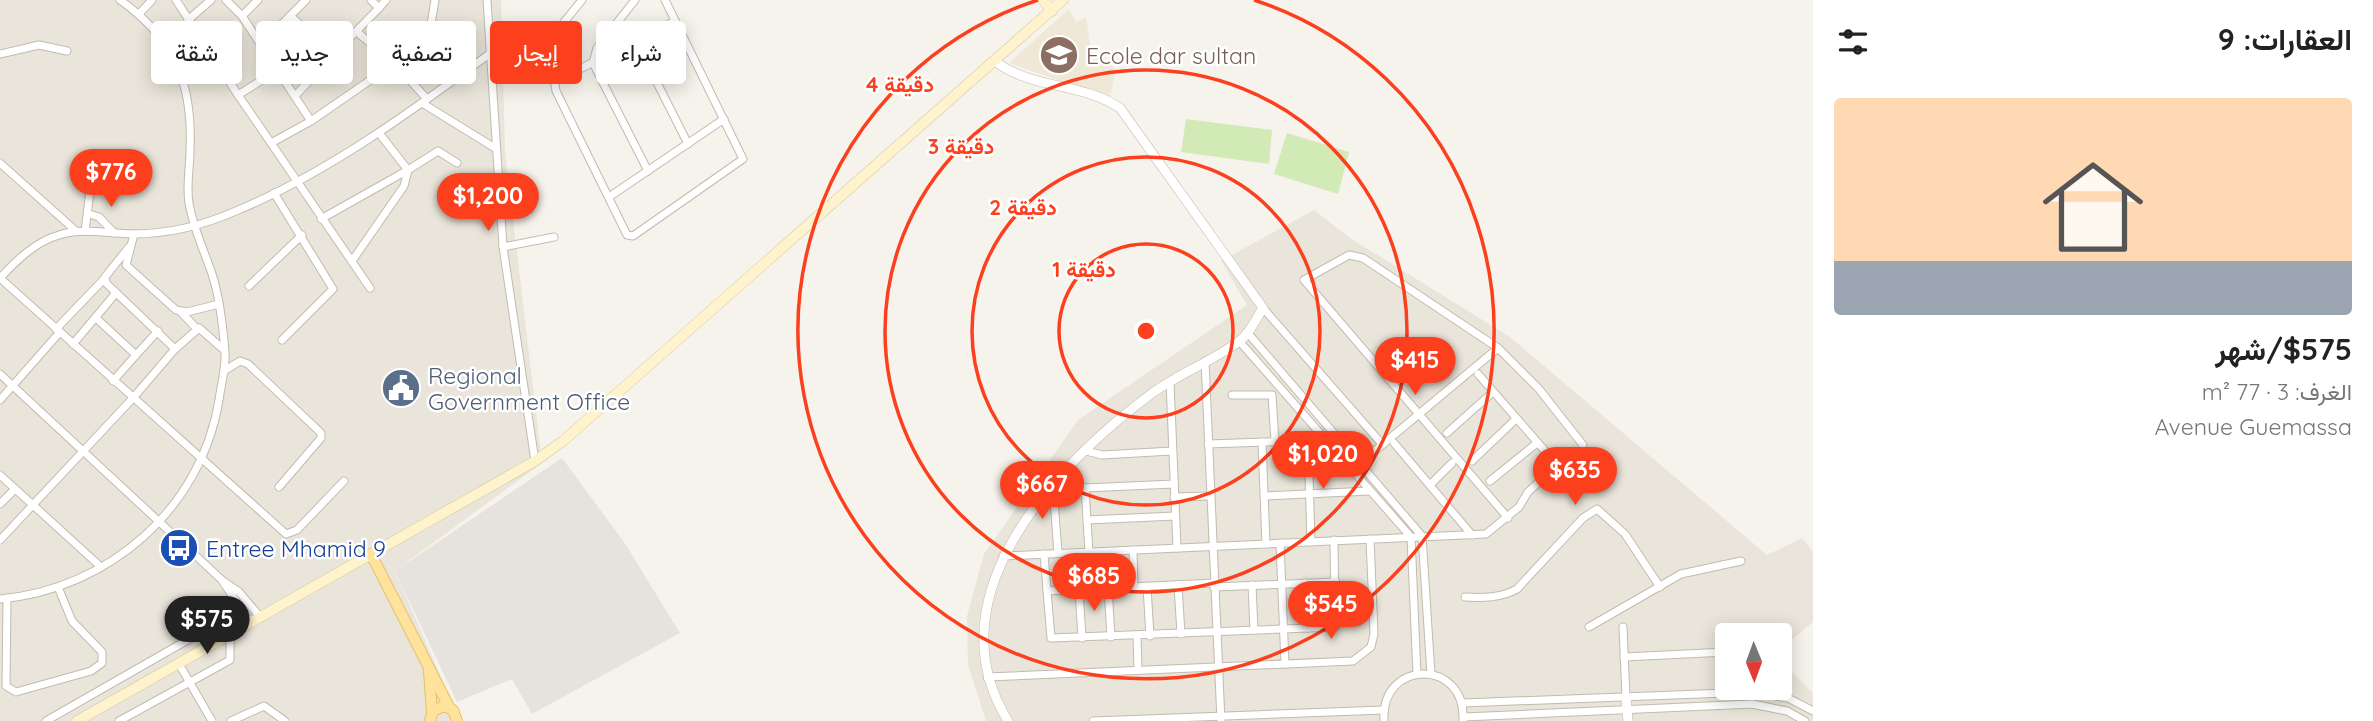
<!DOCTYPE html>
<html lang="ar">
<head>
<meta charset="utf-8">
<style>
  :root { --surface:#fff; --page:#f6f6f6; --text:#222; --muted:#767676; --line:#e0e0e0; --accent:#fc3f1d }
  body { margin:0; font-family:Quicksand,Vazirmatn,sans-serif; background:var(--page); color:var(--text); direction:rtl; height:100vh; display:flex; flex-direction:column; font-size:26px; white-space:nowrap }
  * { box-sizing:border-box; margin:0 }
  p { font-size:23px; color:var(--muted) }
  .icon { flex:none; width:38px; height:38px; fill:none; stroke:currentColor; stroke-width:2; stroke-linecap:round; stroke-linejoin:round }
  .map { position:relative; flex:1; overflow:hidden; direction:ltr }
  .side { display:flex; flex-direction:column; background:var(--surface); width:560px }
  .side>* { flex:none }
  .top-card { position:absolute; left:21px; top:21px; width:665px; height:63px; direction:rtl; display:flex; gap:14px }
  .needle { width:46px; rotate:179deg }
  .controls { position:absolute; left:1715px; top:623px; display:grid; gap:14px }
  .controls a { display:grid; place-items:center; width:77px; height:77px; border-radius:7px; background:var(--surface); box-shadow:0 4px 18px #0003; font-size:35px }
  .price { position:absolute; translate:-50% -60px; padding:0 16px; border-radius:24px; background:var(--accent); color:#fff; font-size:23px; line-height:46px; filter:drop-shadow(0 2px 4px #0008) }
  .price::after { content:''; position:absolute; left:50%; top:42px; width:21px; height:16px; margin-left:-10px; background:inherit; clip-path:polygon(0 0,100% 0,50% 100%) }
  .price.on { background:#222; color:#fff }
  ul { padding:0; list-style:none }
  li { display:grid; align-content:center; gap:14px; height:371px; padding:0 21px }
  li+li { border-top:2px solid var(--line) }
  li span { display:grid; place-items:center; height:217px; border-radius:7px; color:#555 }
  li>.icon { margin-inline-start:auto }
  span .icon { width:126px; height:126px; fill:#fffc; stroke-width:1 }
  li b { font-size:30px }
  h2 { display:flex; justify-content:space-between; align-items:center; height:84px; padding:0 21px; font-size:30px }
  .chip { padding:0 24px; border-radius:7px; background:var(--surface); box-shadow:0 4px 18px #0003; font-size:24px; line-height:63px }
  .chip.on { background:var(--accent); color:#fff }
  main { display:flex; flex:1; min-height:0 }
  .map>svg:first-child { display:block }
  .residential { fill:#eae5da }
  .industrial { fill:#e6e2dd }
  .education { fill:#efe8d6 }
  .green { fill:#d2eab5 }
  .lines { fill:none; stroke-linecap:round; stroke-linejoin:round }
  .minor-casing { stroke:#c2bbae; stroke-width:9 }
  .tertiary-casing { stroke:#c2bbae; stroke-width:10 }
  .secondary-casing { stroke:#d6c79b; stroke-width:11 }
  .primary-casing { stroke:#e6c16a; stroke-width:12 }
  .minor { stroke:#fff; stroke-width:7 }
  .tertiary { stroke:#fff; stroke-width:9 }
  .secondary { stroke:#fff3cd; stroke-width:10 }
  .primary { stroke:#ffe39c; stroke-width:10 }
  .ring { fill:none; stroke:#fc3f1d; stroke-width:3.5 }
  .labels { text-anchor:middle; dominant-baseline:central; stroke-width:5; stroke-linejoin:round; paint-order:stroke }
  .education-label { font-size:23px; fill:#785e54; stroke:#fff; text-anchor:start }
  .service-label { font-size:23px; fill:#4e5e75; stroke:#fff; text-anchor:start }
  .transit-label { font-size:23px; fill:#164399; stroke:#fff; text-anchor:start }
  .centre { fill:#fc3f1d; stroke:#fff; stroke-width:3.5 }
  .ring-label { font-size:21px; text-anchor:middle; font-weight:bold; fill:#fc3f1d; stroke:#fff; stroke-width:5; stroke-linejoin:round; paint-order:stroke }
</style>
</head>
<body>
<main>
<section class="side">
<h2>العقارات: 9<svg class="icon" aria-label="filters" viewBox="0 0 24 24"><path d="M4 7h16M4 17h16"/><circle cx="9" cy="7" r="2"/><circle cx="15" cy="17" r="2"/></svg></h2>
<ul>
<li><span style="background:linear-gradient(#ffd9b3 75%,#9aa5b1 0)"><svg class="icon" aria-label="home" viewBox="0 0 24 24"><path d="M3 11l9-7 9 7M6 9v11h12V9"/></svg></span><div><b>$575/شهر</b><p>الغرف: 3 · 77 m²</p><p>Avenue Guemassa</p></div></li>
</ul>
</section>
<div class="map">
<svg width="1813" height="721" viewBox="0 0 1813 721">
  <rect width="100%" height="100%" fill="#f6f3ec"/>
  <g class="residential">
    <polygon points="0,0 501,0 505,152 542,463 395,571 460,721 0,721"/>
    <polygon points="1314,210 1350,238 1510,337 1767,555 1802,538 1813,552 1813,622 1780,650 1780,635 1727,635 1727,688 1780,688 1780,660 1813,693 1813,721 986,721 968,665 967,616 984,554 1078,420 1247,305 1221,261"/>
  </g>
  <polygon class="industrial" points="562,458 624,542 680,633 532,714 512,679 457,702 395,571"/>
  <polygon class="education" points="1069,9 1076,22 1086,17 1090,46 1116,69 1110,98 1009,63"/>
  <g class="green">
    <polygon points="1186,119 1272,130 1269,164 1181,152"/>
    <polygon points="1287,133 1349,152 1338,194 1274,174"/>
  </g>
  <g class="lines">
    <g class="minor-casing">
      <g id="minor">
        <polyline points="176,0 238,95"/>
        <polyline points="226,0 242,16"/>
        <polyline points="258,0 242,16 311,121"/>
        <polyline points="306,0 290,16 334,54 379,8 371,0"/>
        <polyline points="487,0 503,247 535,461"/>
        <polyline points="582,0 556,32 553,72 556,91 627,235 633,236 743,159 665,0"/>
        <polyline points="635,0 597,48 593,63 648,171"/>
        <polyline points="379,8 386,0"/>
        <polyline points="139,14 152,0"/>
        <polyline points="188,20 211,0"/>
        <polyline points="357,32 395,64 427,99"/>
        <polyline points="429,36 462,74"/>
        <polyline points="636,41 688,144"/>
        <polyline points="261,45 290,16"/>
        <polyline points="0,54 39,45 67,51"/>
        <polyline points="554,82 675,21"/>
        <polyline points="295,96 334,54"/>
        <polyline points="422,103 495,148"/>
        <polyline points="271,143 238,95 278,70 312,36"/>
        <polyline points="0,163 76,231"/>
        <polyline points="274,193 333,289 282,340"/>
        <polyline points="609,197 724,119"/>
        <polyline points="89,214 99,217 114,233"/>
        <polyline points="321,219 408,170 379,133"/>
        <polyline points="85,231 90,191 108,154"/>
        <polyline points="134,234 126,265 176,310 187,312 219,304"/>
        <polyline points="129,247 105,277 106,283 175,349 199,328 223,349"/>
        <polyline points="503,247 554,237"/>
        <polyline points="352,261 404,186 408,170 438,151 457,163"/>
        <path d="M 0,278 C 17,260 35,242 59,235 C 83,227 109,234 133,234 C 168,234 204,225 236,211 C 327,173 409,113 488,55"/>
        <polyline points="0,278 286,534 297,530 344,481"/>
        <polyline points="249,286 302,235"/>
        <polyline points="370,288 271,143 311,121 424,43 429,36 435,0"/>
        <polyline points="1263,308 1382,444"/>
        <polyline points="181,312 196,328"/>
        <polyline points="96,318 136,355 158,331"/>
        <polyline points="56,329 104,279"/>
        <polyline points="1247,332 1422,536 1431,674"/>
        <polyline points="1240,342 1411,537 1417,674"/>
        <polyline points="73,344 116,293"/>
        <polyline points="1205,361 1221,721"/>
        <polyline points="224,371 240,361 248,364 321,433 321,438 279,487"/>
        <polyline points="0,374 223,581 239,592 261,618"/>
        <polyline points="1478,374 1559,467"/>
        <polyline points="113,381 136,355"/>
        <polyline points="1170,382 1177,548"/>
        <polyline points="1232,395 1272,395 1275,442"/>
        <polyline points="0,400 60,332"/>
        <polyline points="1447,433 1493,392"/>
        <polyline points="1308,441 1311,542"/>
        <polyline points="1262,442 1266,544"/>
        <polyline points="1394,443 1472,535"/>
        <polyline points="1208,444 1325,440"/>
        <polyline points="1086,451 1102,455 1172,451"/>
        <polyline points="1472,461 1516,419"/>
        <polyline points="1352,470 1498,348"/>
        <polyline points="0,475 101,567"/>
        <polyline points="1490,481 1537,443"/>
        <polyline points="1056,484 1085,488 1174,484"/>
        <polyline points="1431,484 1452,463"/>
        <polyline points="1053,487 1058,553"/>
        <polyline points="1085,488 1089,552"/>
        <polyline points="1264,496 1370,491"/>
        <polyline points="1174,497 1210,496"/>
        <polyline points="0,504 15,489"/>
        <polyline points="1087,520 1175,516"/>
        <polyline points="0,540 133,398 175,349"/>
        <polyline points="1280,543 1285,664"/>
        <polyline points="1133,550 1134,587"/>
        <polyline points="1044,554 1051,638 1335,627 1334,540"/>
        <polyline points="1003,556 1486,534 1519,507 1528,492 1550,472 1582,454 1583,445 1539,389 1498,348 1363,258 1349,255 1304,280 1508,518"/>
        <polyline points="223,582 251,623"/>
        <polyline points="1305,583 1308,628"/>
        <polyline points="1178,585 1181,634"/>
        <polyline points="1252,585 1254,630"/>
        <polyline points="1147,587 1150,636"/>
        <polyline points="1214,587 1336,582"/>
        <polyline points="1108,588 1111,637"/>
        <polyline points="1079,590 1082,638"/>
        <polyline points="1047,591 1214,583"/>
        <path d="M 1465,597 C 1483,598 1501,598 1517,589 L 1583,518 L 1597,509 L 1625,534 L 1660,587"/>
        <polyline points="7,598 6,686 16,692 91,671 102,663 102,652 72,621 58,587"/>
        <path d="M 0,599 C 109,589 201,509 219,400 C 221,385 226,368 225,352 C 223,327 220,298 212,274 C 204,250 193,228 189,203 C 186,186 190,168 190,150 C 193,84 175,39 120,0"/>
        <polyline points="1589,627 1681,574 1741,561"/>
        <polyline points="1623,627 1626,698"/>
        <polyline points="1137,637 1138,670"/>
        <polyline points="1624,657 1727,652"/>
        <polyline points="179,664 212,721"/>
        <polyline points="987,677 1353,661 1371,647 1374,634 1370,539"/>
        <polyline points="1463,703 1752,692 1788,698 1813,711"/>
        <polyline points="1464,717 1752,704 1787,711 1805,721"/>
        <polyline points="46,721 240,610"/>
        <polyline points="119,721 230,660 230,635"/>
        <polyline points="231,721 264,706 285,721"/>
        <polyline points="1093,721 1384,710"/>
        <path d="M 1384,721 C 1380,659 1466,658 1463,720"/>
      </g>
    </g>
    <g class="tertiary-casing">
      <g id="tertiary">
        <path d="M 996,62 C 1032,89 1083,83 1120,108 L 1263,308 C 1256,319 1249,335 1238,342 C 1211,362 1178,374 1151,394 C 1055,466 931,596 1008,721"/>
        <polyline points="1626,698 1628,721"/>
      </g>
    </g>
    <g class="secondary-casing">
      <g id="secondary">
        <polyline points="1043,0 1052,11"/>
        <polyline points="77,721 535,461 563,441 1063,0"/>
      </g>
    </g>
    <g class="primary-casing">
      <g id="primary">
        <polyline points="371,554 449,707"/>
        <polyline points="429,671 432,712"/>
        <polyline points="430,721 433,711 444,706 453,710 457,721"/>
      </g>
    </g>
    <use href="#minor" class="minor"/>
    <use href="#tertiary" class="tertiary"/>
    <use href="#secondary" class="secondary"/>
    <use href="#primary" class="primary"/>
  </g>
  <g class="ring">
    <circle cx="1146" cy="331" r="87"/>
    <circle cx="1146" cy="331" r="174"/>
    <circle cx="1146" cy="331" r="261"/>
    <path d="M1254 0A348 348 0 1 1 1038 0"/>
  </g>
  <defs>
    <g id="school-disc" transform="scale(2.0125)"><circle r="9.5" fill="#8d6e63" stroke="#fff"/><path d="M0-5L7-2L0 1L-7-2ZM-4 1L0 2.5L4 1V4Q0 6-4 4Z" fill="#fff"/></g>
    <g id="civic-disc" transform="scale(2.0125)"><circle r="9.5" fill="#5c6f8a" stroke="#fff"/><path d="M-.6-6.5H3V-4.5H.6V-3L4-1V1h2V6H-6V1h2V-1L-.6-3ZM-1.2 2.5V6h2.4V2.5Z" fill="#fff"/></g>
    <g id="bus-disc" transform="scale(2.0125)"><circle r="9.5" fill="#1a4fb4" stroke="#fff"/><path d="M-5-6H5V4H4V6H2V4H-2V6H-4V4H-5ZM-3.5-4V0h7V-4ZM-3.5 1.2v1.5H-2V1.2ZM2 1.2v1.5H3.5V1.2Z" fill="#fff"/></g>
  </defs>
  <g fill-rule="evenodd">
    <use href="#school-disc" x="1059" y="55"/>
    <use href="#civic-disc" x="401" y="388"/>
    <use href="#bus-disc" x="179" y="548"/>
  </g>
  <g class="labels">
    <g class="education-label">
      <text x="1086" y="55">Ecole dar sultan</text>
    </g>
    <g class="service-label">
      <text x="428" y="375">Regional<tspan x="428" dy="26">Government Office</tspan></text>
    </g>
    <g class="transit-label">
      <text x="206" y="548">Entree Mhamid 9</text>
    </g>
  </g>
  <circle cx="1146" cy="331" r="10" class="centre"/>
  <g class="ring-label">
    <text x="900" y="92">4 دقيقة</text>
    <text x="961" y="154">3 دقيقة</text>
    <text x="1023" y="215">2 دقيقة</text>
    <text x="1084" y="277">1 دقيقة</text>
  </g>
</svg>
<div class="controls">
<a><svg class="needle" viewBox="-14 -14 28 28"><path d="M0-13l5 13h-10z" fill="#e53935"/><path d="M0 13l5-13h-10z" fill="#767676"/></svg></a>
</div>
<b class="price" style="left:111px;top:209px">$776</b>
<b class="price" style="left:488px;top:233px">$1,200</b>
<b class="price" style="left:1415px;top:397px">$415</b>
<b class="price" style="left:1323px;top:491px">$1,020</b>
<b class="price" style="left:1575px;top:507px">$635</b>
<b class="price" style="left:1042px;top:521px">$667</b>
<b class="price" style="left:1094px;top:613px">$685</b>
<b class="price" style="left:1331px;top:641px">$545</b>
<b class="price on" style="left:207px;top:656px">$575</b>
<div class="top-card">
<a class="chip">شراء</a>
<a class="chip on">إيجار</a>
<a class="chip">تصفية</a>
<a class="chip">جديد</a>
<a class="chip">شقة</a>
</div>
</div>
</main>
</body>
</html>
